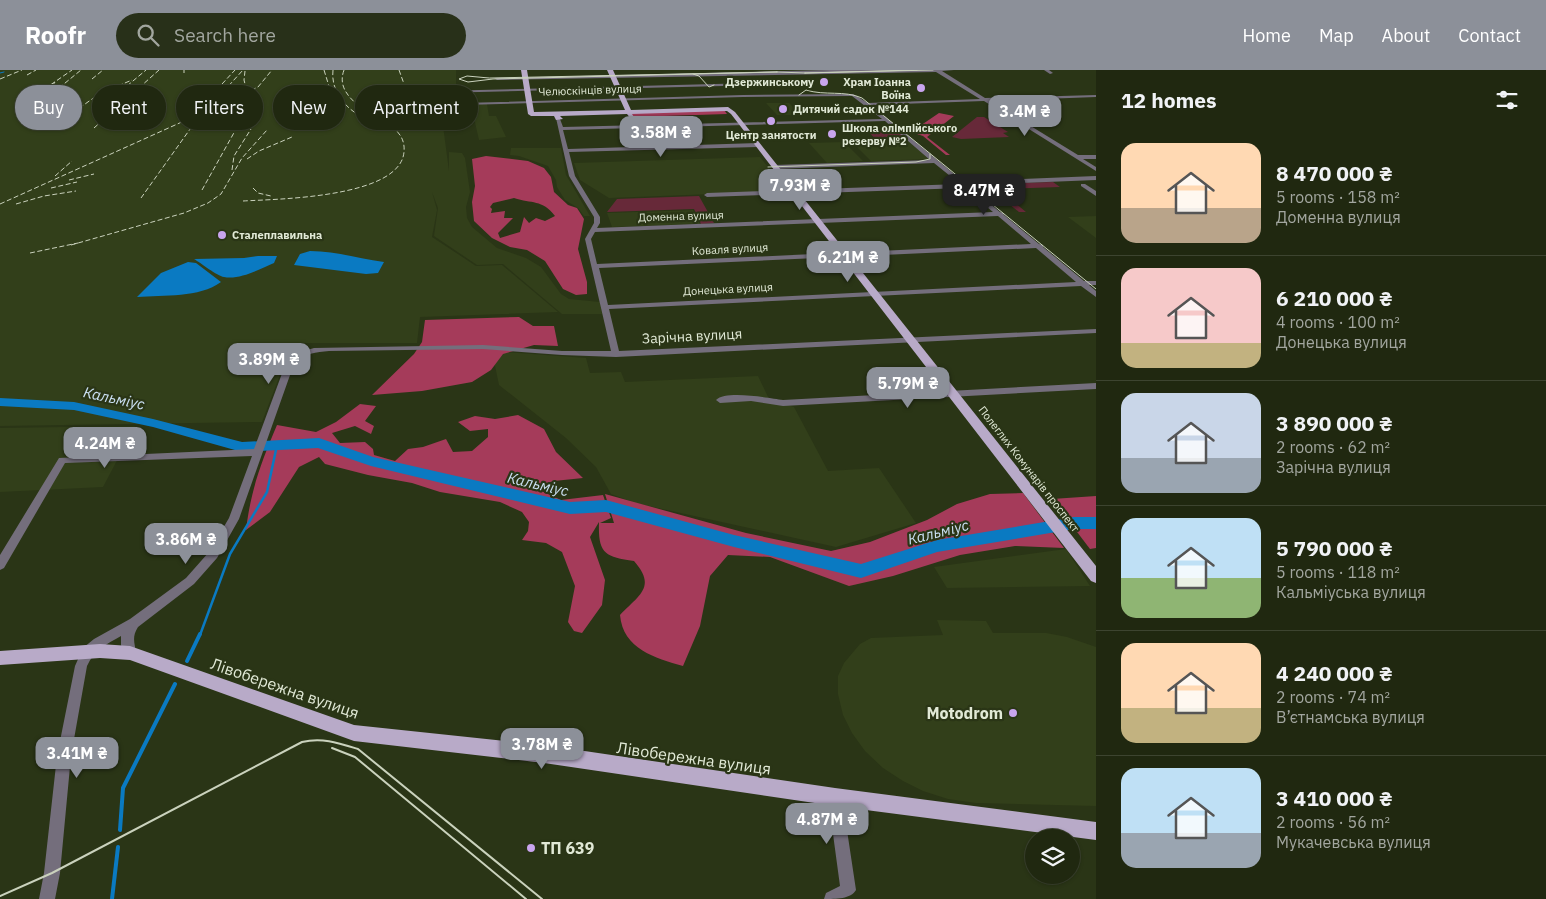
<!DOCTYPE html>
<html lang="en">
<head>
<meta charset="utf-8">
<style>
  :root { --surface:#202810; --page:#283019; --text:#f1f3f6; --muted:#a2a69f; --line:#3d4430; --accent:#8c9099 }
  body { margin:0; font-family:"IBM Plex Sans",sans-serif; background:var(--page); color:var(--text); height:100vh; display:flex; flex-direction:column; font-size:19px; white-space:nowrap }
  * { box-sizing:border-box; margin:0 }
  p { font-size:16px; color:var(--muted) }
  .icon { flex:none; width:28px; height:28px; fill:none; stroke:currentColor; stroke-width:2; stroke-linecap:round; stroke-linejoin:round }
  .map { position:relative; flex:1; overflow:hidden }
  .side { display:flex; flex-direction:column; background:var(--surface); width:450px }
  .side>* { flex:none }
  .top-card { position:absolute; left:15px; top:15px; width:475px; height:45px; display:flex; gap:10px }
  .fabs { position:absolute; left:1025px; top:759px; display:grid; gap:10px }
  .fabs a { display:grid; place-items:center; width:55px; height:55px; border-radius:50%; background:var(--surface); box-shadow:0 1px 4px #0004,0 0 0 1px var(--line); font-size:25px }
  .price { position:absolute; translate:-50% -42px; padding:0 11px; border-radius:10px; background:var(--accent); color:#fff; font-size:16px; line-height:32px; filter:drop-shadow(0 1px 2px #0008) }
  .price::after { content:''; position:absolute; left:50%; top:30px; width:15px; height:11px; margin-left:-8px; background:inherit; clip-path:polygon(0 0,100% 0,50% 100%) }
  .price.on { background:#222; color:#fff }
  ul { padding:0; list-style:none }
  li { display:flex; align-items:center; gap:15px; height:125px; padding:0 25px }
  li+li { border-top:1px solid var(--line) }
  li span { display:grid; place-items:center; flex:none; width:140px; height:100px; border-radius:15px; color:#555 }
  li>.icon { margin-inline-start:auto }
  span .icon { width:60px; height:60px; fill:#fffc; stroke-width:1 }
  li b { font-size:21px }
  h2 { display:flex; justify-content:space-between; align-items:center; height:60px; padding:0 25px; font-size:21px }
  .pill { padding:0 18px; border-radius:22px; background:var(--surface); box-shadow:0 1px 4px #0004,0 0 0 1px var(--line); font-size:18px; line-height:45px }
  .pill.on { background:var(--accent); color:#fff }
  header { display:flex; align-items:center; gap:30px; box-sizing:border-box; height:70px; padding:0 25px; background:var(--accent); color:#fff }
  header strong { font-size:24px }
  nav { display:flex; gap:28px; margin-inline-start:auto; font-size:18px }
  .search { width:350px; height:45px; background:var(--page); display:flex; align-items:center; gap:12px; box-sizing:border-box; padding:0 18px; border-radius:28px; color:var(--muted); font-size:19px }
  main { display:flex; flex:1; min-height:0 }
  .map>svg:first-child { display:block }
  .built { fill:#323f1a }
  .green { fill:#672939 }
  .forest { fill:#a53b5a; fill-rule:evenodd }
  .water { fill:#0a7ac2 }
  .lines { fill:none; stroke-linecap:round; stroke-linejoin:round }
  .stream-far2 { stroke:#0a7ac2; stroke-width:1 }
  .stream-far1 { stroke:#0a7ac2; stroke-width:2.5 }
  .stream { stroke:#0a7ac2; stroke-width:4 }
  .river { fill:#0a7ac2; fill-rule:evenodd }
  .minor { fill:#746e7c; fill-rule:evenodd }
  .major { fill:#b8aac8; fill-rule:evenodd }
  .tram-far1 { stroke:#cad2bd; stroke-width:1 }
  .tram { stroke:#cad2bd; stroke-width:2 }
  .rail { stroke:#cad2bd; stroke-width:1; stroke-dasharray:5 2.5; stroke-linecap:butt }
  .poi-dot { fill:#c9a5ee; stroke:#2a3516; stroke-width:2 }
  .labels { text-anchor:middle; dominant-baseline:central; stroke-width:4.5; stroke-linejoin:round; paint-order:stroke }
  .far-poi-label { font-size:11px; font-weight:bold; fill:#e1e9d6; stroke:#2a3516; text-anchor:start }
  .far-street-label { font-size:11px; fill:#e1e9d6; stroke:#2a3516 }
  .street-label { font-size:14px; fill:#e1e9d6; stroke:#2a3516 }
  .water-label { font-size:15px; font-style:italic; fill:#cbe0f3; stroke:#2a3516 }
  .near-street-label { font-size:16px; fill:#e1e9d6; stroke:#2a3516 }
  .near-poi-label { font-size:16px; font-weight:bold; fill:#e1e9d6; stroke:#2a3516; text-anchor:end }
</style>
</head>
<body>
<header>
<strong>Roofr</strong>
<div class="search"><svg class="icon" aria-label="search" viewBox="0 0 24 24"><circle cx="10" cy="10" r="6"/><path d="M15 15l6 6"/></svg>Search here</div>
<nav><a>Home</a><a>Map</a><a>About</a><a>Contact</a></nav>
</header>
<main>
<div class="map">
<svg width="1096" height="829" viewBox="0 0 1096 829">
  <rect width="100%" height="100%" fill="#2a3516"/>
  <g class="built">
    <polygon points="0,0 456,0 456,21 436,21 436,18 424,18 426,30 414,31 412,33 458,31 459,35 455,39 446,40 447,47 394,50 397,37 400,35 394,37 392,51 442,48 449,101 449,82 462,83 465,88 470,122 466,137 467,148 472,157 497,178 526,188 541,197 561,224 569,229 600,232 602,244 562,244 503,194 477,195 434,166 438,138 432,122 437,140 432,167 476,196 502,195 558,242 420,247 417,273 292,273 262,352 0,356"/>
    <polygon points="766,33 789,33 801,45 777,45"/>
    <polygon points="487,34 489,46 496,46 506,67 479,70 471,35"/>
    <polygon points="907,70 929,89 871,91 852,72"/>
    <polygon points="844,72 863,91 827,93 809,73"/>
    <polygon points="511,78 561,78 566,105 590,146 584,146 578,138 565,130 557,117 556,110 548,96 519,86 510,85"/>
    <polygon points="760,87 787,121 609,128 580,110 574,93"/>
    <polygon points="693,140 700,154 612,157 607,143"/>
    <polygon points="1096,146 1096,168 1068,147"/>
    <polygon points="492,281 586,288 590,303 621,302 625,312 758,306 769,329 794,337 828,401 879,398 916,453 836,477 635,433 611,424 596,397 566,368 499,315"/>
    <polygon points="135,356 103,417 0,422 0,358"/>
    <polygon points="1066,479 1090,516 947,518 934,497"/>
    <polygon points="937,550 986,551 993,563 1046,563 1067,567 1096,577 1096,736 976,733 948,729 923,721 903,711 883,698 865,681 852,663 843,645 838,624 838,606 844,593 860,574 871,568 943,565"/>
  </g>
  <g class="green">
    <polygon points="977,47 984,47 1008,62 1003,63 1009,67 961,69 952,67"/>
    <polygon points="892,56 907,68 876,69 867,61 876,61 871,57"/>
    <polygon points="1053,112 1060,117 998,119 1026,142 1019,142 984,114"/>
    <polygon points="699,126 714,153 701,154 694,139 607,142 617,129"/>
  </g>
  <g class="forest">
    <polygon points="724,40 727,44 633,47 631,43"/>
    <polygon points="939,43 954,46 927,67 950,85 946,85 923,66 911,62"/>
    <path d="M 486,86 L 528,91 L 544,98 L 551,107 L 554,122 L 568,135 L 577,138 L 584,149 L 578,179 L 587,212 L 587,224 L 576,225 L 563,219 L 545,191 L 527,180 L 510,177 L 492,168 L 474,151 L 472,132 L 475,116 L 472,89 ZM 514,128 C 532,134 542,129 555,146 L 545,151 L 536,148 L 529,153 L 524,147 L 520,162 L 500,168 L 498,163 L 513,148 L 504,148 L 505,141 L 491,143 L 492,139 L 490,137 L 493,133 Z"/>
    <polygon points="519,247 533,256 554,256 558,276 534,275 503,284 491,300 472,312 422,321 372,325 414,284 422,272 425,250"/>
    <path d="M 360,334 L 376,336 L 365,351 L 374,356 L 371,364 L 355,356 L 332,363 L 340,373 L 365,372 L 373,379 L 374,385 L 395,391 L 408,379 L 423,377 L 446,369 L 453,382 L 472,381 L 488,367 L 488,359 L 470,361 L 458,352 L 475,346 L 495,349 L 518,345 L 544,359 L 556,382 L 583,408 L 554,411 L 533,417 L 561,430 L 603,425 L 611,448 L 600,453 L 614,453 L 605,424 L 746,463 L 831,481 L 870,472 L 927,450 L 957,434 L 990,424 L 1023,423 L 1064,478 L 1015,476 L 960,485 L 893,506 L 849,516 L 770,487 L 728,485 L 710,506 L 700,556 L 683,596 C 655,588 623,579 620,545 C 639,525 657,517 634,491 C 604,487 598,483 599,452 L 590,467 L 605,510 L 602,535 L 582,563 L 574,561 L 568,552 L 575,516 L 562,482 L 546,473 L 522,470 L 528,461 L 529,452 L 522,442 L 500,432 L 440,422 L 412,413 L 368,405 L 325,394 L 319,387 L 299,397 L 270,442 L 246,460 C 251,419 261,393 277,355 L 316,362 L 336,352 Z"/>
    <polygon points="1096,426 1096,478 1090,479 1052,429"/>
  </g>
  <g class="water">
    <path d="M 310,181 C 336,181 359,189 384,192 L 378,203 L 366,204 L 294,195 L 300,184 Z"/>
    <path d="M 258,186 L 277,186 L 274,193 C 260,199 240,210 224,207 C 217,206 201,193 194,189 L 244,188 Z"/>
    <path d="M 188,192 L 196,193 L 221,212 C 199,228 164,225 137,227 L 161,203 Z"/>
  </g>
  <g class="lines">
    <polyline class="stream-far2" points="0,3 4,2"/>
    <polyline class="stream-far1" points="200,565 230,484 267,422 277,375"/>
    <g class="stream">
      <polyline points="187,591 200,564"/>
      <polyline points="120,760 123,718 175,614"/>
      <polyline points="112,829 118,777"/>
    </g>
    <polygon class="river" points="0,328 74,332 153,349 242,372 319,368 373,387 570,432 606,430 734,465 861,494 937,470 1074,447 1096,447 1096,459 1074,459 937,482 861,508 734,477 606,442 570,444 371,396 318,378 242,382 153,357 74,340 0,336"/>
    <g class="minor">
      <path d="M 830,0 L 954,0 L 942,1 L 985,28 L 1096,25 L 1096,27 L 990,31 L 1078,85 L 1096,85 L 1096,89 L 1083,89 L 1096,97 L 1096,101 L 984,31 L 871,35 L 966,114 L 976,111 L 1096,106 L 1096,110 L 976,115 L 969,116 L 1000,142 L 1003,143 L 1004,145 L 1039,174 L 1043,175 L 1043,177 L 1084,211 L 1096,211 L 1096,215 L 1089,215 L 1096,221 L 1096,227 L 1081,216 L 609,239 L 619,281 L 1096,259 L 1096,263 L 616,287 L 562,285 L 483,279 L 329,281 C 316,282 305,284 295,291 L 239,449 L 217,488 L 194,514 L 138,557 C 129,571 139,578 134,587 L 130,589 L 126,587 L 121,575 L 121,566 C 107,574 94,580 87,596 L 71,686 L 60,803 L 55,829 L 39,829 L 44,803 L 57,686 L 75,596 L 83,578 L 94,569 L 130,549 L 186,508 L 209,482 L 229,448 L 252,386 L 65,393 L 4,498 L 0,500 L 0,485 L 59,388 L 254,379 L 287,290 L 297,283 L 314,278 L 483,275 L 562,281 L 611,281 L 585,169 L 594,153 L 594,147 L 569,106 L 556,48 L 560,49 L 563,57 L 882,49 L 852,26 L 743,27 L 464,35 L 462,33 L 743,25 L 853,24 L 868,33 L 980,29 L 936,2 L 497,10 L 494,8 ZM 885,51 L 930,90 L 775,95 L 772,97 L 775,99 L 934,93 L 960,114 L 707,123 L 704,125 L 707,127 L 964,118 L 993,142 L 597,158 L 600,153 L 600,147 L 575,106 L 569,82 L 758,77 L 761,75 L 758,73 L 568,79 L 563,60 ZM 998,146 L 1031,174 L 597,194 L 591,169 L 595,162 ZM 1036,178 L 1076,212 L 608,235 L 599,198 Z"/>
      <polygon points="1044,0 1049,0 1053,3 1050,4"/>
      <polygon points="798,12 800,14 438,23 436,22 438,21"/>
      <polygon points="1081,114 1085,114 1096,121 1096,126 1081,116"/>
      <path d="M 1096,313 L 1096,319 L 783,336 L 751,331 L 720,333 L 716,330 C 726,320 768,328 783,330 Z"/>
      <path d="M 835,720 L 840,722 L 842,727 L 856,820 C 851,829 836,829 824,829 L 826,823 L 840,816 L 828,727 L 830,722 Z"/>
    </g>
    <g class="major">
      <polygon points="521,0 527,0 534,42 625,40 607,0 613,0 631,40 728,37 735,42 1096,496 1096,513 1091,511 731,44 727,41 632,44 634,47 631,49 627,44 560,46 563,49 556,50 554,46 531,46 528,44"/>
      <polygon points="100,574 130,576 354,655 544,675 835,718 1096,752 1096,770 835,736 544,693 354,671 130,590 100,588 0,595 0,581"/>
    </g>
    <g class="tram-far1">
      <polyline points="777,2 805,3"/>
      <polygon points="777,2 493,9 468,12 459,9 467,6 489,8"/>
      <polyline points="805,3 917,0"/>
      <polyline points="805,3 933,0"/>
      <polyline points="693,4 699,6 709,17 714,15"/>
      <polyline points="790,13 802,16"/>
      <path d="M 799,25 L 806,20 C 825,26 844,20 862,28 L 1096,219"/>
      <polyline points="768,97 916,92 930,89 930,84"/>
    </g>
    <g class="tram">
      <polyline points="332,678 355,687 526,829"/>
      <path d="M 0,826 L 52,803 L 302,672 C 322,667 339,673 358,679 L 542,829"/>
    </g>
    <g class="rail">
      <polyline points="184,0 184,3"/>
      <polyline points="324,0 332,26 330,39"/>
      <path d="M 333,0 C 330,26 353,46 376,53"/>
      <path d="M 344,0 C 338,16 348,27 360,37"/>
      <polyline points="399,0 408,25"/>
      <polyline points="27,5 36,0"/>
      <polyline points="0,9 22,0"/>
      <polyline points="92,9 103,0"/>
      <polyline points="127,16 146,0"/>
      <polyline points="59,18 81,0"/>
      <polyline points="47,35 51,29 50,19 55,12"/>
      <polyline points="20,36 72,0"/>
      <polyline points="210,39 258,17 272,0"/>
      <polyline points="67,47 99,24 132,10"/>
      <polyline points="94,58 159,0"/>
      <polyline points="247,89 259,81 292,67"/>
      <polyline points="232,100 234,86 251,59"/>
      <polyline points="55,106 72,91"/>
      <polyline points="69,110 94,104"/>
      <polyline points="51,118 77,112"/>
      <polyline points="253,118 258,123 271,126"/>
      <polyline points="202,120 250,34 244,10 245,1"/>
      <polyline points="141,128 193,55 243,0"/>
      <path d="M 243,131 C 277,129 400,128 404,82 C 406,61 387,53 371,45"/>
      <polyline points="0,134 184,51 197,41 235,0"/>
      <polyline points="16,134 44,126 76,121"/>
      <polyline points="71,175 184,143 208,133 221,124 242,88 267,60"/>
      <polyline points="30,183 78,173"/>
    </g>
  </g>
  <g class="poi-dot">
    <circle cx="824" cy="12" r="5"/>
    <circle cx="921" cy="18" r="5"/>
    <circle cx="783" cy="39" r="5"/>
    <circle cx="771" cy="51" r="5"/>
    <circle cx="832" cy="64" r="5"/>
    <circle cx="222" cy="165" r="5"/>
    <circle cx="1013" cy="643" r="5"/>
    <circle cx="531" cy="778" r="5"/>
  </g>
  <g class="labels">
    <g class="far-poi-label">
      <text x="814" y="12" text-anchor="end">Дзержинському</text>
      <text x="911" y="12" text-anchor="end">Храм Іоанна<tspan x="911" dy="13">Воїна</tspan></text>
      <text x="793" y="39">Дитячий садок №144</text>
      <text x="842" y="58">Школа олімпійського<tspan x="842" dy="13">резерву №2</tspan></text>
      <text x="771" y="65" text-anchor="middle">Центр занятости</text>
      <text x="232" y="165">Сталеплавильна</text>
    </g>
    <g class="far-street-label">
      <text transform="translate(590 20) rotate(-2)">Челюскінців вулиця</text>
      <text transform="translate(681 146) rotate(-2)">Доменна вулиця</text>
      <text transform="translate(730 179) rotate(-3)">Коваля вулиця</text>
      <text transform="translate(728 219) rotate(-3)">Донецька вулиця</text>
      <text transform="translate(1029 399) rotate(52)">Полеглих Комунарів проспект</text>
    </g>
    <g class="street-label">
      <text transform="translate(692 266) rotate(-3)">Зарічна вулиця</text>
    </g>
    <g class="water-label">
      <text transform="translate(114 328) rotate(12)">Кальміус</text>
      <text transform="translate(538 414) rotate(13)">Кальміус</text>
      <text transform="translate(938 462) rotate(-14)">Кальміус</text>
    </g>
    <g class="near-street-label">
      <text transform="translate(285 618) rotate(19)">Лівобережна вулиця</text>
      <text transform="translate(694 688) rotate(8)">Лівобережна вулиця</text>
    </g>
    <g class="near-poi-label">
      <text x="1003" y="643">Motodrom</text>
      <text x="541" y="778" text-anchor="start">ТП 639</text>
    </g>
  </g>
</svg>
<div class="fabs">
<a><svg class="icon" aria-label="layers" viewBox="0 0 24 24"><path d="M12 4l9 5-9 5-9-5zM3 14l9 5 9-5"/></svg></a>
</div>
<b class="price" style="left:1025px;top:67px">3.4M ₴</b>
<b class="price" style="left:661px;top:88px">3.58M ₴</b>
<b class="price" style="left:800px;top:141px">7.93M ₴</b>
<b class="price on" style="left:984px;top:146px">8.47M ₴</b>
<b class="price" style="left:848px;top:213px">6.21M ₴</b>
<b class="price" style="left:269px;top:315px">3.89M ₴</b>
<b class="price" style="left:908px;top:339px">5.79M ₴</b>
<b class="price" style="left:105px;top:399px">4.24M ₴</b>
<b class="price" style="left:186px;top:495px">3.86M ₴</b>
<b class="price" style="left:542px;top:700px">3.78M ₴</b>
<b class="price" style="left:77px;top:709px">3.41M ₴</b>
<b class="price" style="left:827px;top:775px">4.87M ₴</b>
<div class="top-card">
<a class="pill on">Buy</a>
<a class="pill">Rent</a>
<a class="pill">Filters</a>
<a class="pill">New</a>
<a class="pill">Apartment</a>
</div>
</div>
<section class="side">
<h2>12 homes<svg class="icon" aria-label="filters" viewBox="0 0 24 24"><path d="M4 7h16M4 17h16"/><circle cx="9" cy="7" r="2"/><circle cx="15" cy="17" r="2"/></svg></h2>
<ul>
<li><span style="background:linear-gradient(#ffd9b3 65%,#b9a48a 0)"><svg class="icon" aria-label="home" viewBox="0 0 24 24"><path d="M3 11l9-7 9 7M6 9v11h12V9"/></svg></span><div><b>8 470 000 ₴</b><p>5 rooms · 158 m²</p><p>Доменна вулиця</p></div></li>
<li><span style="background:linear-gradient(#f6c9c9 75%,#c2b280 0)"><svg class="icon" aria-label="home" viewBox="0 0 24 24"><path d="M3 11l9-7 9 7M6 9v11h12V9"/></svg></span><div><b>6 210 000 ₴</b><p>4 rooms · 100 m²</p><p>Донецька вулиця</p></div></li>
<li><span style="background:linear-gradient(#c9d6e8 65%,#9aa5b1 0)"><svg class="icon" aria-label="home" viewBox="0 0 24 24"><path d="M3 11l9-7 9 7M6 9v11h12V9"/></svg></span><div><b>3 890 000 ₴</b><p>2 rooms · 62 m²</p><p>Зарічна вулиця</p></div></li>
<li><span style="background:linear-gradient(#bfe0f5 60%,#8fb573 0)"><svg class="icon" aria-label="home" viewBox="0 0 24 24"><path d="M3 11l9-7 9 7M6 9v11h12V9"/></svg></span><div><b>5 790 000 ₴</b><p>5 rooms · 118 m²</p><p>Кальміуська вулиця</p></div></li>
<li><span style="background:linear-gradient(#ffd9b3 65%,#c2b280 0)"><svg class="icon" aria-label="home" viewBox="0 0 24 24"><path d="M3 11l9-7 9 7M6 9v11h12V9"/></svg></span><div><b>4 240 000 ₴</b><p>2 rooms · 74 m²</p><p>В’єтнамська вулиця</p></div></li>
<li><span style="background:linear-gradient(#bfe0f5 65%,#9aa5b1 0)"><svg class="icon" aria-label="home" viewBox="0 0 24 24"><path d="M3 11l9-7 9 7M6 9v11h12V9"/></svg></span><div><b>3 410 000 ₴</b><p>2 rooms · 56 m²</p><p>Мукачевська вулиця</p></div></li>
</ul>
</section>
</main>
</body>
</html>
